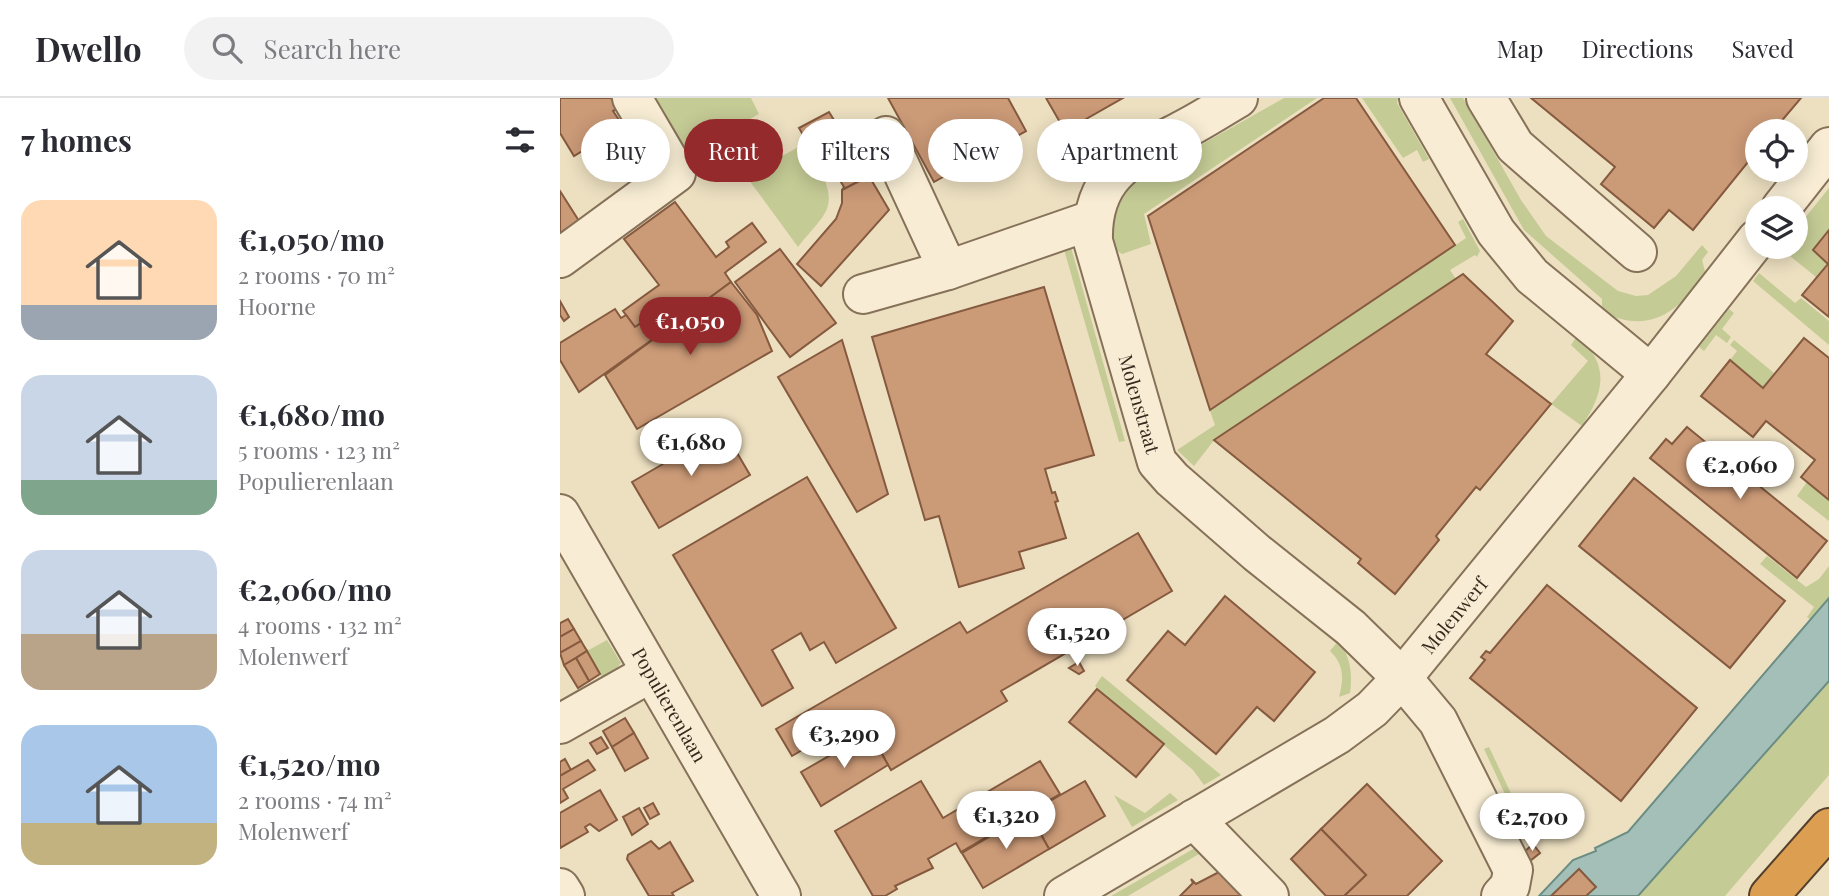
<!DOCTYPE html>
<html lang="en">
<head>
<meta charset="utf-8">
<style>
  :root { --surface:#fff; --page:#f2f2f3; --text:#2b2b33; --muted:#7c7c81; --line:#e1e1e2; --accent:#942a2b }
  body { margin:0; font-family:"Playfair Display",serif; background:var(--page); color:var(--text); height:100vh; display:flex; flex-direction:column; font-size:26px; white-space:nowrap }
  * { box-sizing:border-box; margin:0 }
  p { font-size:23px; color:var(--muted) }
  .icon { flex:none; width:38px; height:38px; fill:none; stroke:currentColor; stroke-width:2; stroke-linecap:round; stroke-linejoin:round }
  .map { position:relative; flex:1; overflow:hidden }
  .sheet { display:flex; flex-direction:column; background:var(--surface); width:560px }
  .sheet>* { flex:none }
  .hud { position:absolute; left:21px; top:21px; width:665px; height:63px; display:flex; gap:14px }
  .controls { position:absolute; left:1185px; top:21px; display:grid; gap:14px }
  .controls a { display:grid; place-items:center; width:63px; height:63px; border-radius:50%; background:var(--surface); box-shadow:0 4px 18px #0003; font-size:35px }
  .price { position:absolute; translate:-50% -60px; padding:0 16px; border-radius:24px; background:#fff; color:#222; font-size:23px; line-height:46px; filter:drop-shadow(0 2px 4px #0008) }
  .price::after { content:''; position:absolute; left:50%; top:42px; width:21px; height:16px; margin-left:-10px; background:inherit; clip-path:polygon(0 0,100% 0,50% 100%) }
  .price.current { background:var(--accent); color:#fff }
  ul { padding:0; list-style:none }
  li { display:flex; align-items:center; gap:21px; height:175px; padding:0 21px }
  li span { display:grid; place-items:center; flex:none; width:196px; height:140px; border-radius:21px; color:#555 }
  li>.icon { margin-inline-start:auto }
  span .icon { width:84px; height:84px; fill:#fffc; stroke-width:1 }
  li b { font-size:30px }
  h2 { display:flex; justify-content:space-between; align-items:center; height:84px; padding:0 21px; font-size:30px }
  .pill { padding:0 24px; border-radius:32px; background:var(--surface); box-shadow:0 4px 18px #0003; font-size:24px; line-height:63px }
  .pill.current { background:var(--accent); color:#fff }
  header { display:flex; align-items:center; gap:42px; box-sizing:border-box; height:98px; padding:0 35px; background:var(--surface); border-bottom:2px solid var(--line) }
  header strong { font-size:33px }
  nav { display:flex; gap:38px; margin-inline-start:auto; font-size:24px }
  .search { width:490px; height:63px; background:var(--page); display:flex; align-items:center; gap:18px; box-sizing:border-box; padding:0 24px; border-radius:38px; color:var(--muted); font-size:26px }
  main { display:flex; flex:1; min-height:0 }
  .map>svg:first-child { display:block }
  .green { fill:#c5cb95 }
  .water { fill:#a3bfb7; stroke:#6b8d84; stroke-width:2 }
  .building { fill:#cb9a77; stroke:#855a3f; stroke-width:2 }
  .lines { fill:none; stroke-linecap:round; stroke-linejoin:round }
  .minor-casing { stroke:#867159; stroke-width:42 }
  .highway-casing { stroke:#543f2d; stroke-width:42 }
  .minor { stroke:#f8edd4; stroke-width:38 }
  .highway { stroke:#dc9f52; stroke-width:38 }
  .labels { text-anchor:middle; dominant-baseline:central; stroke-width:5; stroke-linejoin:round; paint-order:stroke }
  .street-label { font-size:19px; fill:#36291d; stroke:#f5ead0 }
</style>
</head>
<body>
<header>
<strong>Dwello</strong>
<div class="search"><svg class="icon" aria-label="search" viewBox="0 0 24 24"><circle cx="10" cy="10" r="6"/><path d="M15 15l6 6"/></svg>Search here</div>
<nav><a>Map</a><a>Directions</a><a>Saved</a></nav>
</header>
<main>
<section class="sheet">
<h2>7 homes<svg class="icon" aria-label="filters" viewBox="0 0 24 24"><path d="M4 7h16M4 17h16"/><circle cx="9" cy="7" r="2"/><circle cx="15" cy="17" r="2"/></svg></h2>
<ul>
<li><span style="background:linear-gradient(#ffd9b3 75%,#9aa5b1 0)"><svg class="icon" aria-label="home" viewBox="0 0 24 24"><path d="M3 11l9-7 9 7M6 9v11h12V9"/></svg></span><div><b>€1,050/mo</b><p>2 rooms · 70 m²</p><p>Hoorne</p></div></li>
<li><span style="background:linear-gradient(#c9d6e8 75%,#7fa58c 0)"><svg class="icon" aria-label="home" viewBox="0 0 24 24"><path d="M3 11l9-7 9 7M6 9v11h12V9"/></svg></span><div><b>€1,680/mo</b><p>5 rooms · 123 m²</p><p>Populierenlaan</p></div></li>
<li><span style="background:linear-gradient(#c9d6e8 60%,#b9a48a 0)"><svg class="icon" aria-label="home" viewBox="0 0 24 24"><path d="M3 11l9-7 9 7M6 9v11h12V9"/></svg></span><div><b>€2,060/mo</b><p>4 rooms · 132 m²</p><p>Molenwerf</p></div></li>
<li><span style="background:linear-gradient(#a9c7e8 70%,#c2b280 0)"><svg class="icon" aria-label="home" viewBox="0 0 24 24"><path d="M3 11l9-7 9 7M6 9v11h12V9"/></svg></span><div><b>€1,520/mo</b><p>2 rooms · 74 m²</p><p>Molenwerf</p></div></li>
</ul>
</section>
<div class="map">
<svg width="1269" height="798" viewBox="0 0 1269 798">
  <rect width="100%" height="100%" fill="#ede0c1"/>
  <g class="green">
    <polygon points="83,0 191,0 199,16 119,60"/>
    <polygon points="724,0 757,0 584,116 591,146 562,156 551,149 549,111 581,71 593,74"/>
    <polygon points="802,0 838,0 837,5 869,61 863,64 857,52 843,60"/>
    <path d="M 890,0 L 903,0 L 961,102 L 986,138 L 1058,193 L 1076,198 L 1088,197 L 1116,178 L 1142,147 L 1148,154 L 1142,162 L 1146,177 C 1116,214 1091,237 1042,214 L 1042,201 L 964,132 Z"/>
    <path d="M 242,47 L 254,68 L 258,67 C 280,111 266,114 238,149 L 186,78 Z"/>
    <polygon points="1269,90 1269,132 1252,152 1267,165 1256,179 1220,150 1236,149 1236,131"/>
    <polygon points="903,121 920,153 917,159 915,157 890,172 896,181 655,341 634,368 617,352 655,327 650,313 906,140 898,124"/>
    <polygon points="504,142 509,142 565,343 559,344 505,155"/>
    <polygon points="1199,175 1235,205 1241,200 1269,223 1269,247 1193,183"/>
    <polygon points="1169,211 1174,215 1162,231 1171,239 1167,245 1156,237 1144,253 1139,249"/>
    <path d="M 1017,238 C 1051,267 1044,295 1022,328 L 991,306 L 1028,263 L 1011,247 Z"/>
    <polygon points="1174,242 1214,275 1203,289 1170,262 1177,253 1170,247"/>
    <polygon points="1247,384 1269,401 1269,423 1237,398"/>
    <polygon points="1207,458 1246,489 1259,481 1269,468 1269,500 1251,522 1247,519 1254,509 1200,466"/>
    <polygon points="47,542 61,565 45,585 27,553"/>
    <path d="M 779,542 C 790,559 793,575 790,595 L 779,599 C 784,581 784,566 770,553 Z"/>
    <polygon points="542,578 661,677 644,687 633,672 535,588"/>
    <polygon points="1269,583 1269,677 1165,798 1078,798"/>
    <polygon points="929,649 957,708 956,715 947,723 951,709 924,651"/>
    <polygon points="610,695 618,702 572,729 554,697 585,715"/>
    <polygon points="635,750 644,753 568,798 551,798"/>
  </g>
  <polygon class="water" points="1269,500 1269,583 1078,798 979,798 1013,762 1036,753 1035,750 1068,734"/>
  <g class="building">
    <polygon points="0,0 51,0 57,11 53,13 63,28 14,58 0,35"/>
    <polygon points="328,0 448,0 466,33 374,84"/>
    <polygon points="486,0 563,0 505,33"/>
    <polygon points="764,0 796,0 895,147 650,312 588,118"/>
    <polygon points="971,0 1241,0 1213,33 1197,33 1197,53 1133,132 1109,112 1094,130 1041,86 1055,69"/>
    <polygon points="269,14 309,78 282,92 284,89 265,58 268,56 265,50 254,56 239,30"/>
    <polygon points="309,78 329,112 261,188 237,166 276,121 282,105 282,92"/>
    <polygon points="0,93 19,123 0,135"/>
    <polygon points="115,104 156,159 169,149 166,144 192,125 206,144 167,173 165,175 171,184 139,208 133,201 103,219 99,214 75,229 63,213 99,187 64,141"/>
    <polygon points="1269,132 1269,219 1242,197 1268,166 1253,152"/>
    <polygon points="220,151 276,225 230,259 175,184"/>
    <polygon points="903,176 953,223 926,256 991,306 920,392 916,389 876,438 879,442 835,496 798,465 801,461 654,342"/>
    <polygon points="171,184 197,217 212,253 77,331 45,277"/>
    <polygon points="484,189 534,357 485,371 492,395 495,394 498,403 495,404 506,440 459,454 464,470 399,489 379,418 365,422 312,239"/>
    <polygon points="133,201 139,208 19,294 0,262 0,245 55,211 61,220 66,217 75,229 99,214 103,219"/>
    <polygon points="0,203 9,219 4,223 0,217"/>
    <polygon points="1244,240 1269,260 1269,402 1241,379 1255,362 1206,323 1193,339 1141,298 1170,262 1203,290"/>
    <polygon points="282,242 328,396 297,414 218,279"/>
    <polygon points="1127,329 1267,443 1237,480 1090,360 1106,341 1112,346"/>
    <polygon points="163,331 190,377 99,430 72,384"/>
    <polygon points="247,379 336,530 276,565 264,544 250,552 241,535 212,552 233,590 202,608 113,457"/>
    <polygon points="1074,380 1225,503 1170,570 1019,448"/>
    <polygon points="578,435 612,493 441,593 447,603 331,672 300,618 232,658 216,631 400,524 407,535"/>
    <polygon points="987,487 1137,610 1061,703 910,580 925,562 921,559 926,553 930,555"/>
    <polygon points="665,498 755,574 714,623 697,609 656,656 567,582 608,533 625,547"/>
    <polygon points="8,521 14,531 0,539 0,525"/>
    <polygon points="14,531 21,543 0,555 0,539"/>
    <polygon points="21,543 27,553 4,567 0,555"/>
    <polygon points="27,553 40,576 29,583 16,560"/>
    <polygon points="16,560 29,583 18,590 4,567"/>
    <polygon points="519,564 524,573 519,576 509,570"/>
    <polygon points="537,591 604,646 576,679 509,624"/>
    <polygon points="65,620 74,635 52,649 43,633"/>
    <polygon points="74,635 88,660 65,673 52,649"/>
    <polygon points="312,638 328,667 261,708 241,674 297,642 299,646"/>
    <polygon points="41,639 48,650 37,656 30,645"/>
    <polygon points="5,661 11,672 0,678 0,664"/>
    <polygon points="28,662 35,672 3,691 8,700 0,705 0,678"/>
    <polygon points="480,663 500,696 401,754 396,745 368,761 373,770 335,788 337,791 325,798 313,798 275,733 361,683 383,720"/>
    <polygon points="525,683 545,718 489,751 469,715"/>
    <polygon points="807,686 882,763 847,798 784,798 806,777 761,731"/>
    <polygon points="40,692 57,722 39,733 30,726 25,729 28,734 0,750 0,715"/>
    <polygon points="93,705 99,716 90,721 84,710"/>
    <polygon points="79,710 88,726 72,737 63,719"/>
    <polygon points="469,715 489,751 423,790 402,755"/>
    <polygon points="761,731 806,777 784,798 766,798 731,761"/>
    <polygon points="91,743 99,751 110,744 133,783 112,795 114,798 89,798 67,761 68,757"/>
    <polygon points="973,746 980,755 970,763 964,754"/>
    <polygon points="1019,771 1036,789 1026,798 991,798"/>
    <polygon points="659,774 682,798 620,798 633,785 631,781 636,786"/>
  </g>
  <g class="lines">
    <g class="minor-casing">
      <g id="minor">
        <path id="s1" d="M 678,0 C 659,11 641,23 621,33 C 570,60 531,77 533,143 L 597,364 L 612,381 L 697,455 L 791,530 L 842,580 L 878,623 L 953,772 L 950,788 L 941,798"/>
        <polyline points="859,0 936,134 972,178 1091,276"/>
        <polyline points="926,0 955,48 1077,154"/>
        <polyline points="326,38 388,172"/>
        <polyline points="1221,110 1269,49"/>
        <polyline points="0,160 116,75 72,0"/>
        <polyline points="303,196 388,172 532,122"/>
        <path id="s2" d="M 0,416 L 221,798"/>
        <polyline points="0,626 90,575"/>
        <polyline points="634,721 709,798"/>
        <polyline points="0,790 5,798"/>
        <path id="s3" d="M 504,798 L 777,637 L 812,611 L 842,580 L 1091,276 L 1197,141"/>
      </g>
    </g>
    <g class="highway-casing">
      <polyline id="highway" points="1209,798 1269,730"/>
    </g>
    <use href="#minor" class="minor"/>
    <use href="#highway" class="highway"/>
  </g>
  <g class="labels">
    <g class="street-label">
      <text stroke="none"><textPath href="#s1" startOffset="387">Molenstraat</textPath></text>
      <text stroke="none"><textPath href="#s3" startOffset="485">Molenwerf</textPath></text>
      <text stroke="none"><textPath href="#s2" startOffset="220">Populierenlaan</textPath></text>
    </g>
  </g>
</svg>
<div class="controls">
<a><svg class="icon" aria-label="locate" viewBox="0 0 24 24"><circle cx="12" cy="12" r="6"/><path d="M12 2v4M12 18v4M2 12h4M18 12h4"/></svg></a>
<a><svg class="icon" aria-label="layers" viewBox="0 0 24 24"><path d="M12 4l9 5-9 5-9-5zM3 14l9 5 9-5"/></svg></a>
</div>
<b class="price current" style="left:130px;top:259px">€1,050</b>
<b class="price" style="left:131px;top:380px">€1,680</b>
<b class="price" style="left:1180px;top:403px">€2,060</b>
<b class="price" style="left:517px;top:570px">€1,520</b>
<b class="price" style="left:284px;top:672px">€3,290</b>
<b class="price" style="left:446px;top:753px">€1,320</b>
<b class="price" style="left:972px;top:755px">€2,700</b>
<div class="hud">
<a class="pill">Buy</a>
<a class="pill current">Rent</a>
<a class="pill">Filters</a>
<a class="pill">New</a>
<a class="pill">Apartment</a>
</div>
</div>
</main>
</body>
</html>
